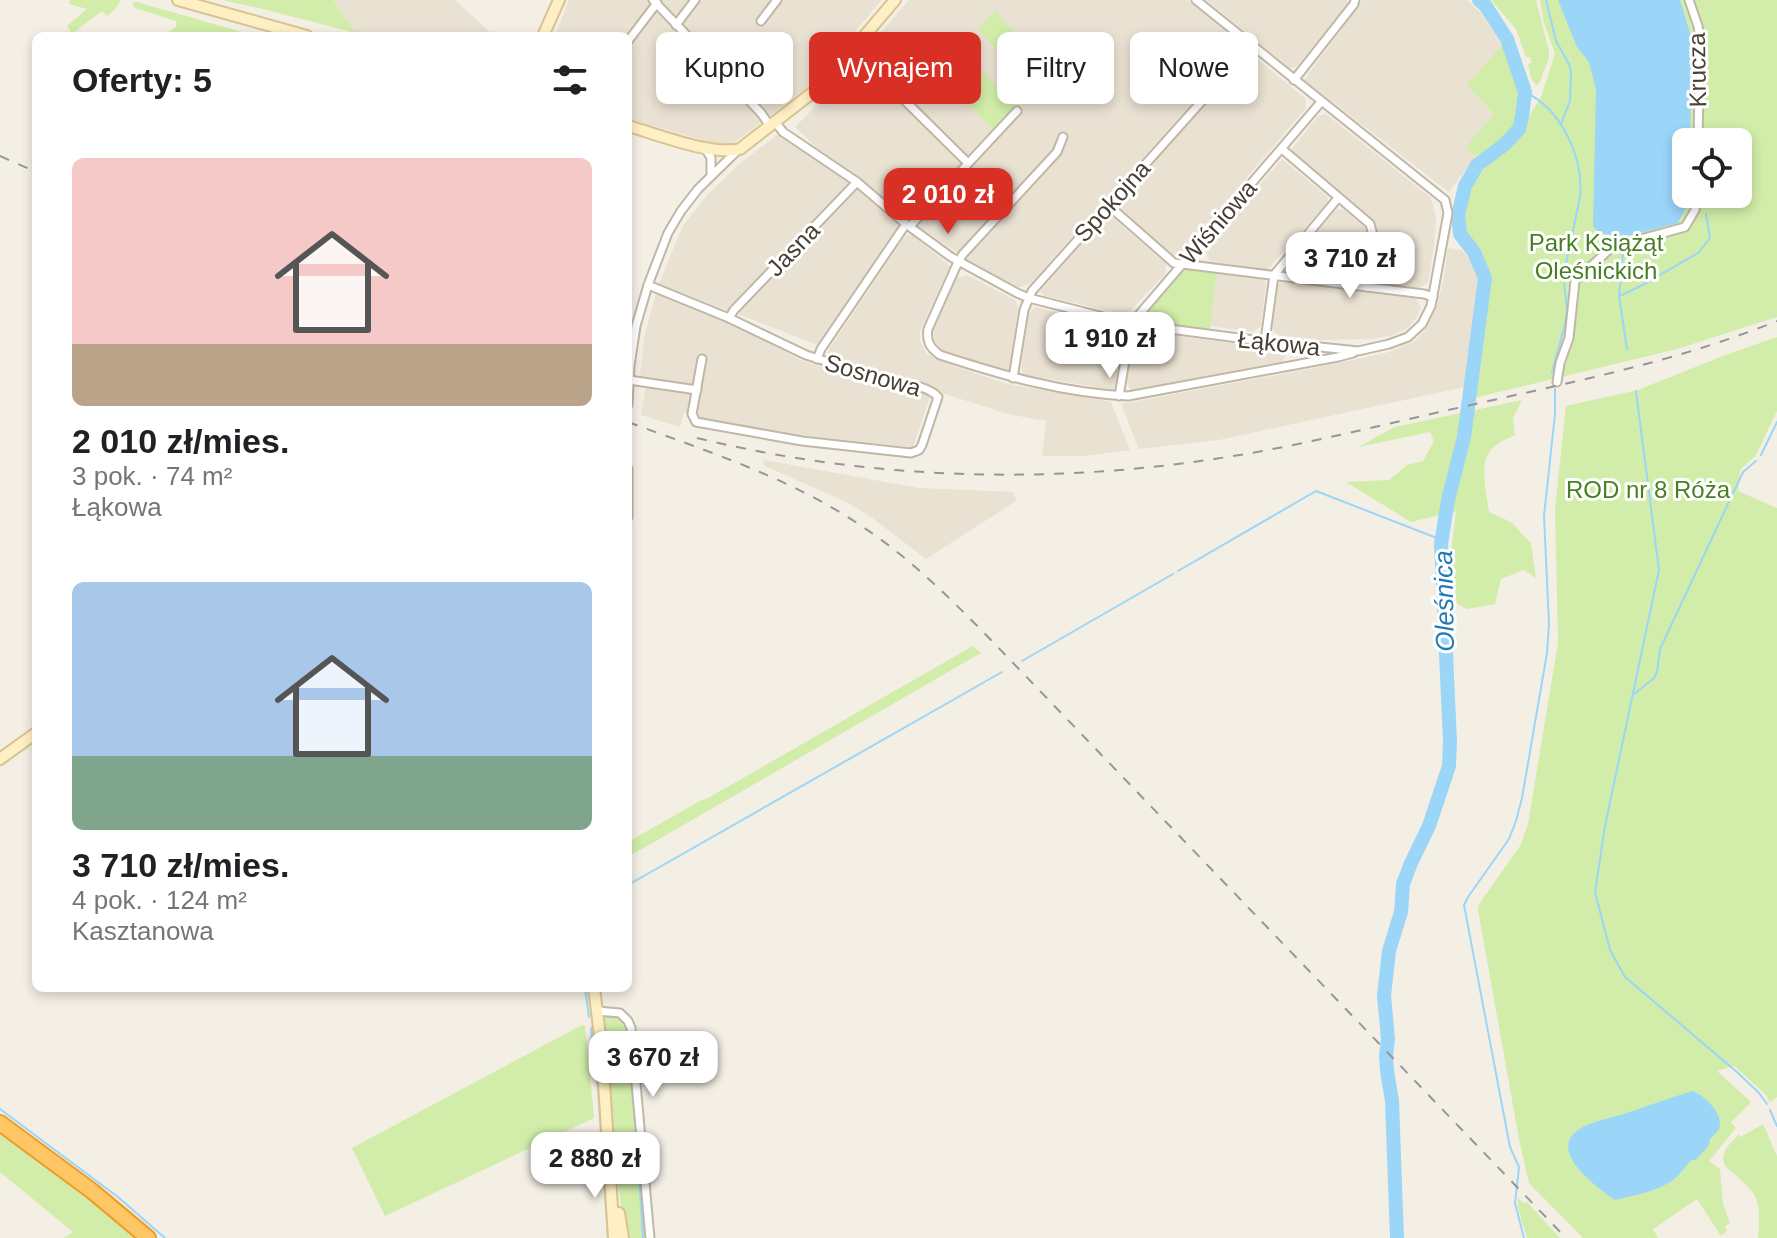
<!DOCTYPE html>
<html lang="pl">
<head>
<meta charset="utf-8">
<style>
  :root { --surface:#fff; --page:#f2f2f2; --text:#202124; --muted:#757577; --accent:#d93025 }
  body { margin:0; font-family:Helvetica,sans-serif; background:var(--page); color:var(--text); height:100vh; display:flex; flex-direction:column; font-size:30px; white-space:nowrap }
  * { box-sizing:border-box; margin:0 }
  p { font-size:26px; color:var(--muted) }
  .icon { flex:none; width:44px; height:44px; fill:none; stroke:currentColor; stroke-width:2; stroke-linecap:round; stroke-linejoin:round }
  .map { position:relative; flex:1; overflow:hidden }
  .side { position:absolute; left:32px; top:32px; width:600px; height:960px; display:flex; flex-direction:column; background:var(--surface); border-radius:12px; box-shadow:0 4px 12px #0003 }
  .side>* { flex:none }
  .hud { position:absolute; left:656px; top:32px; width:760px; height:72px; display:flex; gap:16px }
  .buttons { position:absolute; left:1672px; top:128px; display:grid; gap:16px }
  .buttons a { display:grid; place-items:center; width:80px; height:80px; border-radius:12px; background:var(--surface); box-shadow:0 4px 12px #0003; font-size:40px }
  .price { position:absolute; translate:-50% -68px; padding:0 18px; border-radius:16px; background:#fff; color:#222; font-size:26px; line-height:52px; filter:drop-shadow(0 2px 4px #0008) }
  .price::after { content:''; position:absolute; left:50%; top:48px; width:24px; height:18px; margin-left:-12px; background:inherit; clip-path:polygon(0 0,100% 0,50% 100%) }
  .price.active { background:var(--accent); color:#fff }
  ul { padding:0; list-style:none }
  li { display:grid; align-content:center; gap:16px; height:424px; padding:0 40px }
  li span { display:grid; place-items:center; height:248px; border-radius:12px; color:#555 }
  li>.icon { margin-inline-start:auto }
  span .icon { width:144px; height:144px; fill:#fffc; stroke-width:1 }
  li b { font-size:34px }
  h2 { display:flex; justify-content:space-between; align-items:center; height:96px; padding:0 40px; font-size:34px }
  .chip { padding:0 28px; border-radius:12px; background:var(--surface); box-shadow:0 4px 12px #0003; font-size:28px; line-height:72px }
  .chip.active { background:var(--accent); color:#fff }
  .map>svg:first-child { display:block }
  .residential { fill:#e9e1d2; fill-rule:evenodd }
  .green { fill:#d1eda9; fill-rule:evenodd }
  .water { fill:#9bd5f8 }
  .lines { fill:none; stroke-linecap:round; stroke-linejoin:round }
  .stream { stroke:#9bd5f8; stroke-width:2 }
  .river { stroke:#9bd5f8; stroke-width:14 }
  .street-casing { stroke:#c1b7a7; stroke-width:11 }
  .secondary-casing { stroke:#d9c390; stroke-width:14 }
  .highway-casing { stroke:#ed9d26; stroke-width:18 }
  .street { stroke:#fff; stroke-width:7 }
  .secondary { stroke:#ffefc4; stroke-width:10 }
  .highway { stroke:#ffc665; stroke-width:14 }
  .rail { stroke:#969696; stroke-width:2; stroke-dasharray:10 10; stroke-linecap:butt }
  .labels { text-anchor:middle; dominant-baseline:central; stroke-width:6; stroke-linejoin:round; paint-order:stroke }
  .street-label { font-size:24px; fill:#473f34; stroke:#fff }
  .park-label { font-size:24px; fill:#487f21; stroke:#fff }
  .water-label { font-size:26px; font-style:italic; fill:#217cb5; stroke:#fff }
</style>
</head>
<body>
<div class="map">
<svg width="1777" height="1238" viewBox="0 0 1777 1238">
  <rect width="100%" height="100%" fill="#f4efe5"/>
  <g class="residential">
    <polygon points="333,0 455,0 494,36 371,36 356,33"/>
    <polygon points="569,0 882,0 805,89 738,140 729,144 714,143 628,119 628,36 555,36"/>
    <path d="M 909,0 L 1188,0 L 1244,45 L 1030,284 L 1019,287 L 972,263 L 908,219 L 853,174 L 817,148 L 795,127 L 824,98 ZM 978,29 L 1051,73 L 1051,74 L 1033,93 Z"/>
    <polygon points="1206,0 1347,0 1348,3 1296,67 1290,68"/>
    <polygon points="1363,0 1467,0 1480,12 1502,45 1468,85 1495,114 1466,147 1476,156 1449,192 1304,80"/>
    <polygon points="1247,58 1256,58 1305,98 1306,108 1182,254 1173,255 1118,207 1118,201"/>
    <polygon points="1326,114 1431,198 1436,218 1434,246 1428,282 1419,288 1377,283 1374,279 1379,236 1376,225 1372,219 1291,150 1318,116"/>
    <polygon points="777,135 848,181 898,226 818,345 659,284 678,237 685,223 707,195 739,164"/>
    <polygon points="1282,159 1328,197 1328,202 1269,268 1265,269 1209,261 1205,249"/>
    <polygon points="1337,209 1343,209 1365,228 1368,239 1364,276 1358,280 1291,271 1289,265"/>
    <polygon points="1105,217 1112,217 1166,264 1166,273 1126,315 1045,296 1040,292"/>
    <polygon points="907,235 912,235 950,266 920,331 920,341 927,354 948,364 1007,384 1111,402 1130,450 1084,456 1042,456 1046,421 1008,414 831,358 828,354 829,349 905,236"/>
    <polygon points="1448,248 1461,250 1476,263 1481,277 1465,387 1219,440 1139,449 1121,404 1330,365 1389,352 1415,341 1425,330 1436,309 1443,282"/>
    <polygon points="1217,272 1264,279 1266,283 1261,326 1253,332 1210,326"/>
    <polygon points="967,275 1015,300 1018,307 1010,368 1005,371 941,350 934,340 934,329 956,278"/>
    <polygon points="1281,282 1415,298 1421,308 1416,318 1408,328 1393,335 1373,339 1319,340 1278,335 1272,329 1278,284"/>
    <polygon points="656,293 722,319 801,360 907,395 910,388 931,394 913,447 779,433 697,417 684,412 680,427 641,415 647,379 640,378 644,337"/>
    <polygon points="1035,307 1108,326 1121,331 1116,381 1114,390 1024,375 1021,368 1029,313"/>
    <polygon points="1138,331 1283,350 1286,356 1282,362 1131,390 1127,384 1133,335"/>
    <polygon points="764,460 919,488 1013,492 1016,501 926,559 871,517 848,503 763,465"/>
  </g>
  <g class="green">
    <polygon points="70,0 121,0 115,9 107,16 102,11 69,36 66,36 71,32 67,26 87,9 69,4"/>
    <polygon points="222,0 333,0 356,33 263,9"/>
    <polygon points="1491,0 1536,0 1549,51 1549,58 1539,84 1536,85 1531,78 1528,64 1532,62 1530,57 1526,57 1516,29"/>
    <path d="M 1540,0 L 1777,0 L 1777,317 L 1677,349 L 1474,398 L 1489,276 L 1463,230 L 1465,199 L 1472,177 L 1483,165 L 1520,131 L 1541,97 L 1555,54 L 1544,23 ZM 1686,142 L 1738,142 L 1738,194 L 1686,194 Z"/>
    <polygon points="137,2 256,36 163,36 176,27 176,21 135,8 132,3"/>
    <polygon points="995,11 1051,74 1033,93 978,29"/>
    <polygon points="955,41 1017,108 995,131 932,68"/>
    <path d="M 1502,45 C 1522,97 1537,127 1476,156 L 1465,148 L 1494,114 L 1467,85 Z"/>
    <polygon points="1185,269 1217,272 1210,329 1151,322 1148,318 1149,308 1181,271"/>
    <polygon points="1777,337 1777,411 1756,455 1740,470 1738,491 1777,508 1777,1097 1770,1102 1765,1094 1734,1066 1717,1071 1751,1102 1731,1122 1736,1128 1709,1161 1720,1169 1723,1204 1730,1223 1725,1226 1727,1231 1721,1236 1697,1199 1653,1229 1658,1238 1583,1238 1529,1183 1519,1139 1478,910 1479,904 1520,846 1528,824 1558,643 1555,509 1566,406 1638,390 1723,356"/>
    <path d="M 1522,400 L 1513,418 L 1515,435 C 1505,440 1493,444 1488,454 C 1480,468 1487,497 1489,512 L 1511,522 L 1531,543 L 1536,578 L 1524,570 L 1501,579 L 1495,604 L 1467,609 L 1457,604 L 1451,553 L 1456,511 L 1411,522 L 1346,482 L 1389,480 L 1407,465 L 1423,461 L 1434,441 L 1430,432 L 1358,447 L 1395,427 Z"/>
    <polygon points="973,646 981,653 628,857 628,842 700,801 708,798"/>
    <path d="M 609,1014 C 635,1020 624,1042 633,1061 L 647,1238 L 627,1238 C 613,1167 609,1094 603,1022 L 605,1016 Z"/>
    <polygon points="582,1025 585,1026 594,1118 385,1216 352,1148"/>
    <path d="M 1763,1124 L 1777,1156 L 1777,1238 L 1758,1238 C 1762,1195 1757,1194 1725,1166 C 1719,1152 1730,1144 1739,1134 L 1741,1137 Z"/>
    <polygon points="0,1131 61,1177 137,1238 64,1238 73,1232 0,1172"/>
    <polygon points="1518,1198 1525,1204 1527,1202 1560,1238 1527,1238 1518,1208"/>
  </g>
  <g class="water">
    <polygon points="1558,0 1680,0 1693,43 1690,142 1686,142 1686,194 1692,194 1692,196 1678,223 1625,237 1599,233 1593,226 1596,90 1589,62 1577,47"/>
    <path d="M 1692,1091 C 1704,1094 1725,1115 1719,1129 C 1717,1133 1712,1136 1710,1139 C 1709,1141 1710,1143 1709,1145 C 1706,1150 1699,1155 1696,1160 L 1691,1160 C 1686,1166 1680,1174 1673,1180 C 1657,1192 1633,1195 1615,1200 C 1595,1186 1541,1147 1585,1126 C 1596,1121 1609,1118 1621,1115 C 1644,1107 1668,1099 1692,1091 Z"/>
  </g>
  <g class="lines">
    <g class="stream">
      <polyline points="1546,0 1556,41 1569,64 1571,72 1570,101 1561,124"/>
      <path d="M 1525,92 C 1561,109 1584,157 1580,197 L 1563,278"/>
      <polyline points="1704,194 1705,196"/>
      <polyline points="1623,253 1619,296 1627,349"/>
      <polyline points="1619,296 1641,286 1698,253 1710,238 1706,214"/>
      <polyline points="1552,372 1565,324 1567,309 1564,283"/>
      <polyline points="1636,391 1659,570 1605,826 1595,892 1610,950 1625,977 1738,1073 1759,1093 1767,1104"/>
      <polyline points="1761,455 1777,422"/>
      <polyline points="1178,571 1316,491 1442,540"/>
      <polyline points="1022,661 1173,574"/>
      <polyline points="1633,695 1654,678 1657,672 1660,649 1743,472 1756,461"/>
      <polyline points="628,885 1002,672"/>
      <polyline points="585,988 589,1017"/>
      <polyline points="591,1028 598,1089 608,1238"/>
      <polyline points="0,1109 118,1197 165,1238"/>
      <polyline points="1770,1110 1777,1126"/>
      <polyline points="636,1131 643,1238"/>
      <polyline points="1524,1238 1515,1203 1519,1167 1510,1147 1464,905 1468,897 1509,839 1516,821 1522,798 1547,653 1549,624 1544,516 1555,414 1555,389"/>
    </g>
    <polyline class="river" points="1397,1238 1392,1101 1387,1071 1386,1056 1388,1039 1384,996 1389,951 1401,912 1403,884 1411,863 1429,826 1449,766 1450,741 1441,544 1448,500 1464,437 1485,278 1474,252 1460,234 1458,216 1465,186 1477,165 1504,145 1519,129 1522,117 1525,92 1507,39 1485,5 1479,0"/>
    <g class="street-casing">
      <g id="street">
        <polyline points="653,0 761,113 770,126"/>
        <polyline points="1689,0 1698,26 1700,38 1698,142"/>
        <polyline points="761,21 777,0"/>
        <polyline points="676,25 695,0"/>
        <polyline points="628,41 657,3"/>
        <polyline points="851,52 882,78 968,163"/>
        <polyline points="1294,80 1354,4 1355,0"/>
        <polyline points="776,123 783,132 857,182 906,224 951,257 1017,293 1029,298 1131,324 1254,340 1358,351 1389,344 1408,337 1422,324 1431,306 1448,213 1445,200 1196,0"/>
        <path d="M 1063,137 L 1057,152 L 963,254 L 958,262 L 928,329 C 926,341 930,348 940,355 C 1001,375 1063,393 1128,396 L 1338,357 L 1353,353"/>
        <polyline points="705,148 711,158 711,176"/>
        <polyline points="1282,149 1370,224 1374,239 1367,287"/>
        <polyline points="1108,205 1174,263 1424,294 1433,297"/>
        <polyline points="910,226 1017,111"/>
        <path d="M 648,285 L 729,318 L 806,355 L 902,385 C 912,383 931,389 938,397 L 922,445 L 919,450 L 911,453 L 802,441 L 696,422 L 692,414 L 702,359"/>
        <polyline points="729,318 734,310 857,182"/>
        <polyline points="1265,341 1274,275 1338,198"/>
        <polyline points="817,359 821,349 906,224"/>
        <polyline points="1013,378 1024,310 1032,291 1252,45"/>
        <polyline points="629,380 697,390"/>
        <polyline points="1557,382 1560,363 1569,338 1575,281 1612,247 1685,227 1695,210 1698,194"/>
        <polyline points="1119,396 1131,324 1321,102"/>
        <polyline points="628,405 630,366 636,326 648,285 668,233 681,211 698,189 738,150"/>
        <polyline points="628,469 628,517"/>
        <polyline points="597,1011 620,1013 628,1021 631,1028 650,1238"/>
      </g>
    </g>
    <g class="secondary-casing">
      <g id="secondary">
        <polyline points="178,0 307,36"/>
        <polyline points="543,36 559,0"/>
        <path d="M 628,126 C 657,134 711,156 740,149 L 812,93 L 838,67 L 895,0"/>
        <polyline points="0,759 36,733"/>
        <polyline points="594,988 602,1052 614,1238"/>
        <polyline points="619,1213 623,1238"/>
      </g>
    </g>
    <g class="highway-casing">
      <polyline id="highway" points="0,1123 92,1191 148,1238"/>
    </g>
    <use href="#street" class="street"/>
    <use href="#secondary" class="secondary"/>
    <use href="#highway" class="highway"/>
    <g class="rail">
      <polyline points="0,156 36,172"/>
      <path d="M 628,422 C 709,452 791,478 863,527 C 911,559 951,599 991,640 L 1566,1238"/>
      <path d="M 697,438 C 866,479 1042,485 1214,459 C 1297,447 1380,425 1462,407 C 1568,383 1676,362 1777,321"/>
    </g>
  </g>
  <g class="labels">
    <g class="street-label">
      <text transform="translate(1697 70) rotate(-91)">Krucza</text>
      <text transform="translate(1112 201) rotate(-48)">Spokojna</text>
      <text transform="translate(1218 222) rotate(-49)">Wiśniowa</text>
      <text transform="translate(793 249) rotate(-46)">Jasna</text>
      <text transform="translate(1279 343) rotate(6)">Łąkowa</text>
      <text transform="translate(873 375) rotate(16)">Sosnowa</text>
    </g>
    <g class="park-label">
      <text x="1596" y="242">Park Książąt<tspan x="1596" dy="28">Oleśnickich</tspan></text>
      <text x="1648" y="489">ROD nr 8 Róża</text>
    </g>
    <g class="water-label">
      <text transform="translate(1444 601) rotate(-91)">Oleśnica</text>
    </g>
  </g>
</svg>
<div class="buttons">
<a><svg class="icon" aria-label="locate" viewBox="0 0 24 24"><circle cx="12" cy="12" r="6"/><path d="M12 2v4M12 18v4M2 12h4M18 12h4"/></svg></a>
</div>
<b class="price active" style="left:948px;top:236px">2 010 zł</b>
<b class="price" style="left:1350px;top:300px">3 710 zł</b>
<b class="price" style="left:1110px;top:380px">1 910 zł</b>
<b class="price" style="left:653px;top:1099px">3 670 zł</b>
<b class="price" style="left:595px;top:1200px">2 880 zł</b>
<div class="hud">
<a class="chip">Kupno</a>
<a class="chip active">Wynajem</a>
<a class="chip">Filtry</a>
<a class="chip">Nowe</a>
</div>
<section class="side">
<h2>Oferty: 5<svg class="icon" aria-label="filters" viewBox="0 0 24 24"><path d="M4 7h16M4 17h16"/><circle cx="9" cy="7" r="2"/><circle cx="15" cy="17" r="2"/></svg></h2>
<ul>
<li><span style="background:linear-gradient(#f6c9c9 75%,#b9a48a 0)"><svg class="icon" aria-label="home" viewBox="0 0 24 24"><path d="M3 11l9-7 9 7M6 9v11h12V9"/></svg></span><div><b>2 010 zł/mies.</b><p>3 pok. · 74 m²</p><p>Łąkowa</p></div></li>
<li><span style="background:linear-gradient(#a9c7e8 70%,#7fa58c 0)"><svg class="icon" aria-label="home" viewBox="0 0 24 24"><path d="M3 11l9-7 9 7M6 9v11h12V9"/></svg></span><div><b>3 710 zł/mies.</b><p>4 pok. · 124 m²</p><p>Kasztanowa</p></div></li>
</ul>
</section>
</div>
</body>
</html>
